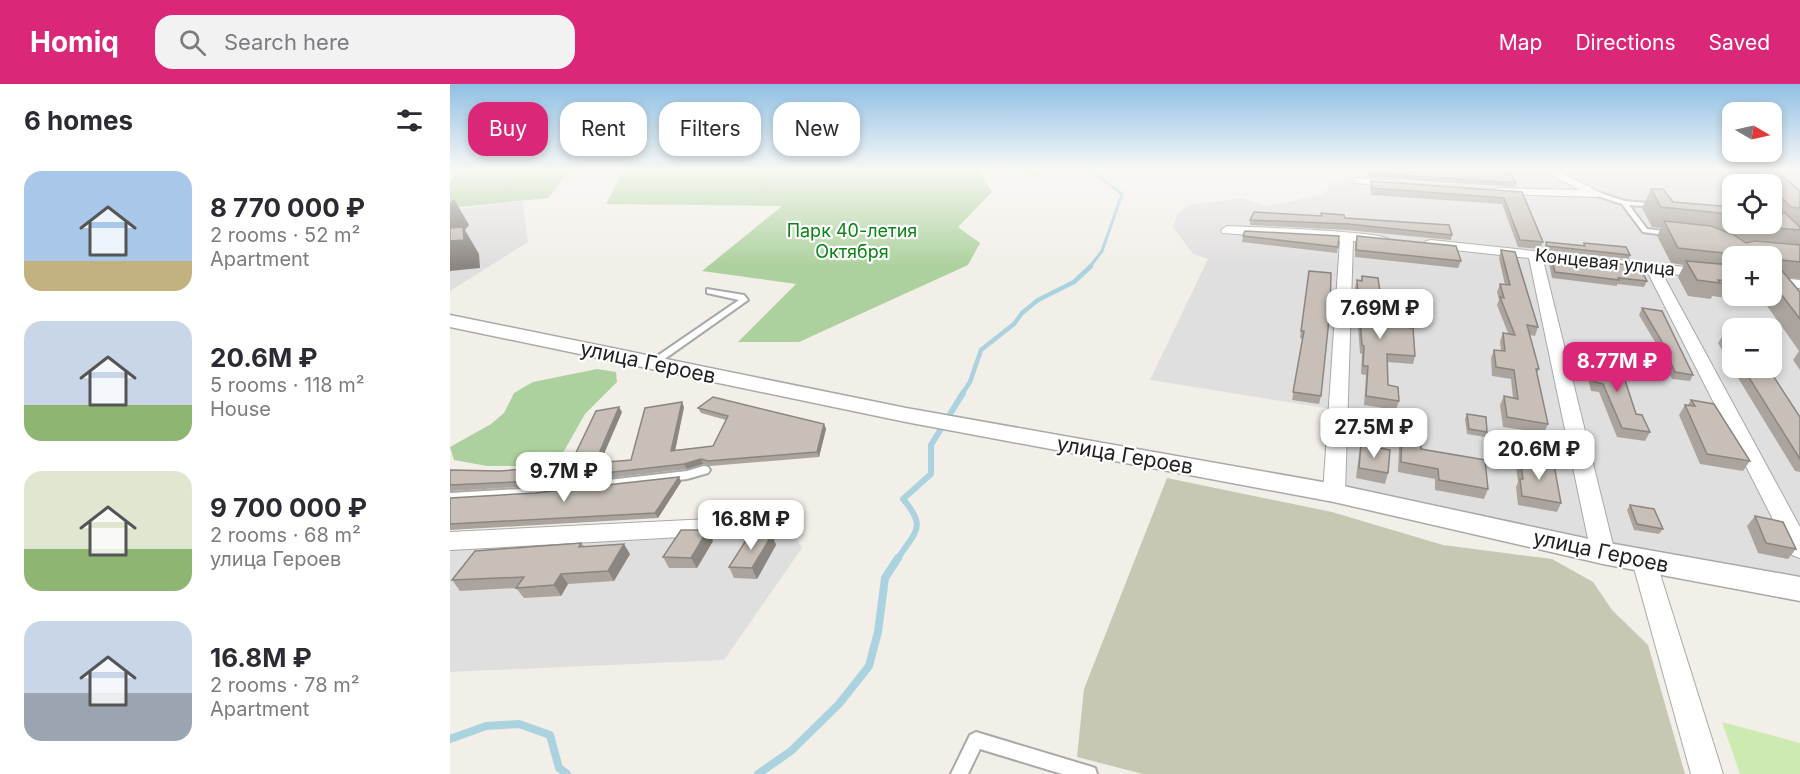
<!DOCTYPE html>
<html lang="en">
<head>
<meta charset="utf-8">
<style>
  :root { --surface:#fff; --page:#f2f2f3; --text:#2b2b33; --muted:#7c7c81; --accent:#db2777 }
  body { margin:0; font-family:Inter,sans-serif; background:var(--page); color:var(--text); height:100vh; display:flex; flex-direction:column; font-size:22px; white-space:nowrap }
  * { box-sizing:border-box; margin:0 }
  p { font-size:20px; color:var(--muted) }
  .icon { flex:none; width:33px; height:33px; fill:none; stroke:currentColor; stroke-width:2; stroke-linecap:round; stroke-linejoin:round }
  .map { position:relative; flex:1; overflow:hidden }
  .sheet { display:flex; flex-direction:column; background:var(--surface); width:450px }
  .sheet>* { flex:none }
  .top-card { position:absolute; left:18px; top:18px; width:570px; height:54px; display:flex; gap:12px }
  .needle { width:39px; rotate:99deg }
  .buttons { position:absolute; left:1272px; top:18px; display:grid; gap:12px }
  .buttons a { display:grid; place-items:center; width:60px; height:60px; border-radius:12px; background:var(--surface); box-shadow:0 3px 9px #0003; font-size:30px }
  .price { position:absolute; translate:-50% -51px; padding:0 14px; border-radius:12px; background:#fff; color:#222; font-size:20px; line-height:39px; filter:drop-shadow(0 2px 3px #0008) }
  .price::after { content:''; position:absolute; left:50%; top:36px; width:18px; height:14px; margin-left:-9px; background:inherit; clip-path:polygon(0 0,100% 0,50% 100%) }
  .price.current { background:var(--accent); color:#fff }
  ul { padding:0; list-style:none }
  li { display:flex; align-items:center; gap:18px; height:150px; padding:0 24px }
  li span { display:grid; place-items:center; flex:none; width:168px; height:120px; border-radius:18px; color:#555 }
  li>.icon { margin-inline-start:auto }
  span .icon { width:72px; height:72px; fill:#fffc; stroke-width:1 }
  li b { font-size:26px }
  h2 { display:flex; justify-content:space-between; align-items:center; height:72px; padding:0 24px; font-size:26px }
  .chip { padding:0 21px; border-radius:18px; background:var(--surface); box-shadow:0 3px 9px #0003; font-size:21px; line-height:54px }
  .chip.current { background:var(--accent); color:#fff }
  header { display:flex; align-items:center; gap:36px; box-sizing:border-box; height:84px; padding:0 30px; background:var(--accent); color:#fff }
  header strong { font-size:28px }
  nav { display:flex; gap:33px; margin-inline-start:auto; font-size:21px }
  .search { width:420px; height:54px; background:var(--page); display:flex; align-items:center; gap:15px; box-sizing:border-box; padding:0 21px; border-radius:18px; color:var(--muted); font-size:22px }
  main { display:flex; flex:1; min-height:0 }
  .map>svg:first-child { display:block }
  .residential { fill:#e0dfdf; fill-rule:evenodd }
  .construction { fill:#c7c7b4 }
  .grass { fill:#cdebb0 }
  .forest { fill:#add19e }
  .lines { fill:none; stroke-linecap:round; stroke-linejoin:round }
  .stream-far3 { stroke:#aad3df; stroke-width:3 }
  .stream-far2 { stroke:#aad3df; stroke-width:4.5 }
  .stream-far1 { stroke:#aad3df; stroke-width:6 }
  .stream { stroke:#aad3df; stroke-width:8 }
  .service-casing { stroke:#a9a9a9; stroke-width:4 }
  .minor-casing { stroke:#a9a9a9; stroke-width:2 }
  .tertiary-casing { stroke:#a9a9a9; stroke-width:3 }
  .service { fill:#fff; fill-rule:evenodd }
  .minor { fill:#fff; fill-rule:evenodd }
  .tertiary { fill:#fff; fill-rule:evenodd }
  .wall { fill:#aba49e; fill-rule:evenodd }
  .shaded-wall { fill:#8b8681 }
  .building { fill:#c7bfb8; stroke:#8b8681; stroke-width:1.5 }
  .labels { text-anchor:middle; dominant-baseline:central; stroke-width:4.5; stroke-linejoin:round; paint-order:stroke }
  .far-park-label { font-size:18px; fill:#0c8416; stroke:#fff }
  .far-street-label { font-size:18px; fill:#222; stroke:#fff }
  .street-label { font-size:21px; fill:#222; stroke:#fff }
</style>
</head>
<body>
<header>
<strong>Homiq</strong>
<div class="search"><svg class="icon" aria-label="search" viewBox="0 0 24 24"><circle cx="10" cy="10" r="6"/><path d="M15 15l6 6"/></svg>Search here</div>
<nav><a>Map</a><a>Directions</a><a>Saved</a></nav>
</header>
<main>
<section class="sheet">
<h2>6 homes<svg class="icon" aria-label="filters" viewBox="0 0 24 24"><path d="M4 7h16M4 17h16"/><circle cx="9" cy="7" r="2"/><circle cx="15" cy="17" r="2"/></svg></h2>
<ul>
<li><span style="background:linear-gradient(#a9c7e8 75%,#c2b280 0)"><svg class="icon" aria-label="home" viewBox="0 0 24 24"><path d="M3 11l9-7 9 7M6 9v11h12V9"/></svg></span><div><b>8 770 000 ₽</b><p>2 rooms · 52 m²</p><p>Apartment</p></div></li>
<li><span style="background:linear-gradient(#c9d6e8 70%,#8fb573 0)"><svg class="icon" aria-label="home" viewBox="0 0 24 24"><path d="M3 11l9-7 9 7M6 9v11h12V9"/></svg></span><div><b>20.6M ₽</b><p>5 rooms · 118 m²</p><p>House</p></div></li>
<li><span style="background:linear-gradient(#dfe7d0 65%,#8fb573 0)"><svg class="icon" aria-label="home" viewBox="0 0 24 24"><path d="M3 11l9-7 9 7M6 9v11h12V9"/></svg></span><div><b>9 700 000 ₽</b><p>2 rooms · 68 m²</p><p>улица Героев</p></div></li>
<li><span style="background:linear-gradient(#c9d6e8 60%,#9aa5b1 0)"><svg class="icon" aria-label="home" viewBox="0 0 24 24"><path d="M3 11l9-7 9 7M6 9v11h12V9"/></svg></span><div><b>16.8M ₽</b><p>2 rooms · 78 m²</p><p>Apartment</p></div></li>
</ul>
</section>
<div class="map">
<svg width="1350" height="690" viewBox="0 0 1350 690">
  <rect width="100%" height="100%" fill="#f2efe9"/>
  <g class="residential">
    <path d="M 911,86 L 1350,86 L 1350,505 L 884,409 L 887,326 L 700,296 L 758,175 L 743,170 L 723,143 L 727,130 L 739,121 L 792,114 L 817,122 L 875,110 L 882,97 L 913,94 ZM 1282,100 L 1322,100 L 1322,140 L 1282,140 ZM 1282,172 L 1322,172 L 1322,212 L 1282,212 ZM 1282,244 L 1322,244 L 1322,284 L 1282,284 Z"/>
    <polygon points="73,117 78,158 0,207 0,126"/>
    <polygon points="338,439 352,464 274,576 0,588 0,457"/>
  </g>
  <polygon class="construction" points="717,394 882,428 993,461 1102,475 1143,498 1162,526 1198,561 1235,690 693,690 627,673 634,605"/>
  <polygon class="grass" points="1272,638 1350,659 1350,690 1290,690"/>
  <g class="forest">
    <polygon points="12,86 120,86 98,114 0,124 0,96"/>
    <polygon points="174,86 607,86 588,91 532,86 531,90 542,108 508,143 530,159 518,181 349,258 288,258 346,200 252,187 332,122 156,120"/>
    <polygon points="147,285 166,288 167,298 135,330 114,367 84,382 37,382 4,376 0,363 41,340 54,329 64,309 83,298"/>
  </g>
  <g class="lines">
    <polyline class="stream-far3" points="639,184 652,167 672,110 640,86"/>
    <polyline class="stream-far2" points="512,310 520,298 531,266 564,240 572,229 588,216 624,198 641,182"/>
    <path class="stream-far1" d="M 447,476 C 465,447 478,444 453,415 L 481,390 L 481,361 L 513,309"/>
    <g class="stream">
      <polyline points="0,655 36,642 69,640 100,651 109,684 117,690"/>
      <polyline points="308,690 341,667 389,620 419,582 428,548 435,494 448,474"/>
    </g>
    <g class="service-casing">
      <g id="service">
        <polygon points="1271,86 1277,86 1290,100 1284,100"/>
        <polygon points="1147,108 1175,117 1209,120 1209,122 1207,123 1179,121 1197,145 1222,148 1225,150 1222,152 1193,148 1172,120 1145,111 1144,110"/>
        <polygon points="257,205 294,211 298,216 206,281 200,281 198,279 200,277 289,216 257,209"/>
        <polygon points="254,382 258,383 260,386 258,389 237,395 88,412 0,417 0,409 88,404 237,387"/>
        <polygon points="526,648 639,682 645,684 647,690 612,690 530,665 518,690 501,690 520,651"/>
      </g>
    </g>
    <g class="minor-casing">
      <g id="minor">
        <polygon points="1093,86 1106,86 1153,110 1147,113 1048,110 1042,107 1048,104 1130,106"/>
        <polygon points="908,94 947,97 953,100 947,103 904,99 904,95"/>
        <path d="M 777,142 C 799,143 929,147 938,155 L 931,159 L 903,157 L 895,409 L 892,414 L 884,416 L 876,414 L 873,409 L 890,157 L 772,149 L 771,146 Z"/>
        <polygon points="981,156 1282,188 1282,196 1212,189 1350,443 1350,474 1342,471 1338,465 1197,187 1093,176 1165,469 1161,475 1153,478 1145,475 1141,469 1079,174 976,163 974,160 976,157"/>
        <polygon points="1322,193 1350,196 1350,204 1322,201"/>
        <polygon points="338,431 346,433 349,439 346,445 338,447 0,466 0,448"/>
        <polygon points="1194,468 1202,471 1206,477 1273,690 1241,690 1182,477 1186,471"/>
      </g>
    </g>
    <g class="tertiary-casing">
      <polygon id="tertiary" points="0,231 456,324 884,400 1153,458 1350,493 1350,517 1153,480 884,418 456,338 0,243"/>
    </g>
    <use href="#service" class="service"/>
    <use href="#minor" class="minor"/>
    <use href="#tertiary" class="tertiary"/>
  </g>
  <g class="wall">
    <polygon points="920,86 966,88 966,86 1009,86 1066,99 1065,103 919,93"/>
    <path d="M 1282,86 L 1326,86 L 1350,107 L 1350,195 L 1338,194 L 1350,208 L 1350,286 L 1343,276 L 1349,267 L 1315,219 L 1262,212 L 1261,215 L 1238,212 L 1228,193 L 1234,181 L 1221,179 L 1207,152 L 1211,144 L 1202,143 L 1192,124 L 1201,105 L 1223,118 L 1282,123 L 1282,140 L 1322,140 L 1323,128 L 1322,126 L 1322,100 L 1297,100 ZM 1282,172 L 1322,172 L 1322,212 L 1282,212 Z"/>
    <polygon points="921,97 1072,108 1093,158 1090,165 1068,163 1052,120 921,111 920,103"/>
    <polygon points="871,129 895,134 1002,151 1001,156 897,146 800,141 800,136 871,132"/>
    <polygon points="793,152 888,163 887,169 792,158"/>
    <polygon points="907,152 1011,177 1008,184 905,173 905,159"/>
    <polygon points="1096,158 1133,161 1134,159 1180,171 1179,175 1096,166 1095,162"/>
    <polygon points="1051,166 1088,243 1085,252 1080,251 1089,285 1087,289 1098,340 1094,349 1053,343 1050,321 1054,312 1063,314 1061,295 1042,292 1041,274 1044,266 1051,267 1050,257 1053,249 1058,249 1047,221 1049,216 1047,208 1050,200 1055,201 1049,174"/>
    <polygon points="1101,173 1197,197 1194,203 1167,200 1167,202 1102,194 1099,179"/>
    <polygon points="859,187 871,312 869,320 842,316 853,255 850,254"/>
    <polygon points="912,192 935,241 965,272 963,280 937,278 938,301 949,317 946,326 914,321 916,291 911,290 912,270 910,269 905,204 907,196 911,197"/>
    <polygon points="1192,224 1243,291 1240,297 1222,295 1208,263 1189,231"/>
    <polygon points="1273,251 1282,253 1282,284 1268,259"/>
    <polygon points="1138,269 1167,292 1186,330 1200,348 1195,357 1167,353 1149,308 1141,307 1134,278"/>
    <polygon points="1282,284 1318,284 1350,333 1350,388 1345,387"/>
    <polygon points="1241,316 1300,377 1293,387 1250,380 1229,331 1235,321 1238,321"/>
    <polygon points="234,323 225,366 263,362 276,336 251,329 248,324 374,340 376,345 369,373 260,382 253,380 237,385 88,402 0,407 0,386 50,387 120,381 172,328 150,378 181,376"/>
    <polygon points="1017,330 1037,348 1035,353 1017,350 1015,335"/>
    <polygon points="952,352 971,365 1038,405 1034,415 985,406 985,395 948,388 949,362"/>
    <polygon points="911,360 938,389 935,400 906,394 909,370"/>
    <polygon points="1070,374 1111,419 1107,428 1068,421 1066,403 1068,398 1066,383"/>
    <polygon points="229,393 231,398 208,434 0,446 0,414 85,409"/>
    <polygon points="1180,421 1213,445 1209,450 1184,446 1177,426"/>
    <polygon points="1305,432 1346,465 1338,475 1308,469 1297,442"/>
    <polygon points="322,451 326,461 307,495 284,494 279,483"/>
    <polygon points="263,457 247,484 219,484 213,473"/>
    <polygon points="131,459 134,462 180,470 164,497 118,500 111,512 74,514 66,504 10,507 2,496"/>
  </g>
  <g class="shaded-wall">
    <polygon points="4,115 19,141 15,146 29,170 30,184 0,187 0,119"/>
    <polygon points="232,318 234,323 224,372 221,367"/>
    <polygon points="169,323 172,328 148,384 145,379"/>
    <polygon points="374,340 376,345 369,373 367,368"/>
    <polygon points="251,375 253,380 237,385 234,380"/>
    <polygon points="229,393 231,398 208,434 205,429"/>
    <polygon points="258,446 263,457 247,484 241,474"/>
    <polygon points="322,451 326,461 307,495 302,484"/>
    <polygon points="174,460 180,470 164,497 158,487"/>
    <polygon points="111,490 118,500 111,512 104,501"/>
  </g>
  <g class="building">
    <polygon points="920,86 968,88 968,86 1009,86 1060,89 1066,99 920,89"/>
    <polygon points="1302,86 1326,86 1350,107 1350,124 1341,123 1322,104 1322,100 1318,100"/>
    <polygon points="921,97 1072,108 1093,158 1070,156 1054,114 922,104"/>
    <polygon points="1201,105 1213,105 1223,118 1282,123 1282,133 1270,129 1211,123"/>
    <polygon points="1322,127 1335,129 1350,143 1350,146 1299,142 1295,140 1322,140"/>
    <polygon points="804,128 872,132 871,129 894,131 895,134 999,141 1002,151 898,140 800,136"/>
    <polygon points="1214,137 1261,142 1284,151 1296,159 1305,157 1350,161 1350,178 1322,175 1350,208 1350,235 1325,202 1322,202 1322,172 1293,172 1292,171 1228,164"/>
    <polygon points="13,143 14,156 0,157 0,144"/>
    <polygon points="795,147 889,152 888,163 793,152"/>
    <polygon points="907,152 1006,162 1011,177 906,166"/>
    <polygon points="1096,158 1135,162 1134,159 1176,163 1180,171 1097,162"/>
    <polygon points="1051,166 1065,168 1088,243 1077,241 1089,285 1086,285 1098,340 1057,333 1054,312 1068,315 1064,286 1046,283 1044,266 1055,267 1053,249 1065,251 1050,213 1054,214 1050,200 1060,201"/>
    <polygon points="1101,173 1189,182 1197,197 1168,194 1169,196 1105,188"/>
    <polygon points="1236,177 1282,181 1282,197 1268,196 1270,199 1247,196"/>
    <polygon points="859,187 881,189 880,226 871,312 843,308 854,247 851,247"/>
    <polygon points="912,192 928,194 935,241 963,244 965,272 937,270 938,301 948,303 949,317 916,312 918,282 913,282 914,262 912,261 907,196 912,197"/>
    <polygon points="1192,224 1212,227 1243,291 1225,288 1211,256"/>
    <polygon points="1273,251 1282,253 1282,267"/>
    <polygon points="1138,269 1160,273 1167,292 1174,293 1186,330 1192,331 1200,348 1172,344 1153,300 1145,298"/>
    <polygon points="1293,284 1318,284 1350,333 1350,375"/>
    <polygon points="263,313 374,340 367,368 258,377 251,375 234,380 84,397 0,401 0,386 50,387 120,381 146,327 169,323 145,379 181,376 195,324 232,318 221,367 263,362 278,332 248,324"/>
    <polygon points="1241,316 1264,320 1300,377 1257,370 1235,321 1245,322"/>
    <polygon points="1017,330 1036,333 1037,348 1019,345"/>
    <polygon points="952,352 971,356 971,365 1035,376 1038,405 989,396 988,385 951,378"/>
    <polygon points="911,360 940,366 938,389 909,384"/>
    <polygon points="1070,374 1104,381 1111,419 1072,412 1070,395 1073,395"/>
    <polygon points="229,393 205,429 0,440 0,414 85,409"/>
    <polygon points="1180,421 1204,425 1213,445 1187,440"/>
    <polygon points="1305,432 1333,438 1346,465 1316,459"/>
    <polygon points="231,446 258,446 241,474 213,473"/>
    <polygon points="300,450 322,451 302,484 279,483"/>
    <polygon points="131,459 129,463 174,460 158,487 111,490 104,501 66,504 74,493 2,496 25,467"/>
  </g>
  <linearGradient id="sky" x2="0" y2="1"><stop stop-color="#8fc0e4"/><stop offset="0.47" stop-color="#f9f8f5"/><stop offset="1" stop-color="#f9f8f5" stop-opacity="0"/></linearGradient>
  <rect width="1350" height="182" fill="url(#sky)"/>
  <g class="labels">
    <g class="far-park-label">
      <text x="402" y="146">Парк 40-летия<tspan x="402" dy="21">Октября</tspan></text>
    </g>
    <g class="far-street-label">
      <text transform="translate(1155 178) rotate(6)">Концевая улица</text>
    </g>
    <g class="street-label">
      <text transform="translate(198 278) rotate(12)">улица Героев</text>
      <text transform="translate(675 371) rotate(10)">улица Героев</text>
      <text transform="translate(1151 467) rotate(12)">улица Героев</text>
    </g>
  </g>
</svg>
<div class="buttons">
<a><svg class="needle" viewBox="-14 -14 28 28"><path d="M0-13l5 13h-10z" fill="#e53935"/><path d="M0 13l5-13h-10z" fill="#7c7c81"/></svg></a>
<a><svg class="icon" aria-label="locate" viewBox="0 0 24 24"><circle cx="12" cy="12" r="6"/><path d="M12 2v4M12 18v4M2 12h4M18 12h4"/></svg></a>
<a>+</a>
<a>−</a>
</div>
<b class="price" style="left:930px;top:256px">7.69M ₽</b>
<b class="price current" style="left:1167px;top:309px">8.77M ₽</b>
<b class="price" style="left:924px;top:375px">27.5M ₽</b>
<b class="price" style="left:1089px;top:397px">20.6M ₽</b>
<b class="price" style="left:114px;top:419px">9.7M ₽</b>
<b class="price" style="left:301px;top:467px">16.8M ₽</b>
<div class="top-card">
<a class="chip current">Buy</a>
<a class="chip">Rent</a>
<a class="chip">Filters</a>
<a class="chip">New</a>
</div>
</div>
</main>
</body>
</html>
